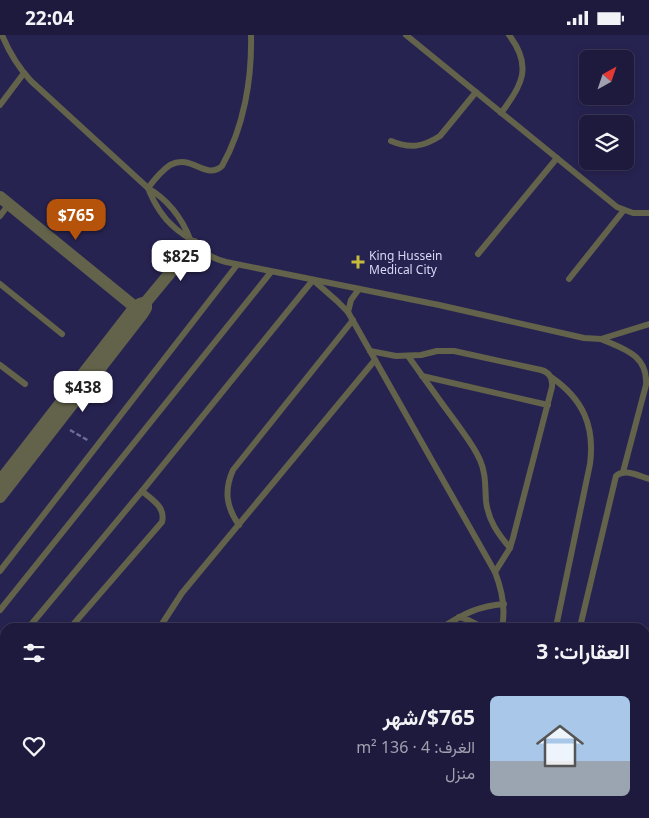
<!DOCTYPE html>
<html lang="ar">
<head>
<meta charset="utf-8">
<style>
  :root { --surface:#1d1a3d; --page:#252344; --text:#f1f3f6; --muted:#a0a1b0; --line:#3b3857; --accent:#b45309 }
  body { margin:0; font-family:"Noto Sans",Vazirmatn,sans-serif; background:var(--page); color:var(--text); direction:rtl; height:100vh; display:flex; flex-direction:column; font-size:19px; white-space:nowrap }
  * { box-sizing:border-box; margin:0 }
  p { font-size:16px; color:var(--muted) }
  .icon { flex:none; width:28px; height:28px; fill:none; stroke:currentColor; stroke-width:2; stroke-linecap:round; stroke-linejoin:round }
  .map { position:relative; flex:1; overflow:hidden; direction:ltr }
  .side { position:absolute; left:0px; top:588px; width:650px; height:196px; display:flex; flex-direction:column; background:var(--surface); border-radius:15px 15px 0 0; box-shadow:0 2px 8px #0003,0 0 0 1px var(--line); direction:rtl }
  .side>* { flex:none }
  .needle { width:32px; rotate:40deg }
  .tools { position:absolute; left:579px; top:15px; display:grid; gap:10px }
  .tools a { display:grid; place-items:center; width:55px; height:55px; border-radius:8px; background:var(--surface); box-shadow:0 2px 8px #0003,0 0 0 1px var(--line); font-size:25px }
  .price { position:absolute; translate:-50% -42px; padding:0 11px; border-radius:10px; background:#fff; color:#222; font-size:16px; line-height:32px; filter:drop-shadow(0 1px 2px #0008) }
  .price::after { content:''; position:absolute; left:50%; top:30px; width:15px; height:11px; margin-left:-8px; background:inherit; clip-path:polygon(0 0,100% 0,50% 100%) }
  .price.selected { background:var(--accent); color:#fff }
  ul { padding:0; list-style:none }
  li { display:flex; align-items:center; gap:15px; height:125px; padding:0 20px }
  li span { display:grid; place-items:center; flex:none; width:140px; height:100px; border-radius:8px; color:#555 }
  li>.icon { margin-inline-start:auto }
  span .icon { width:60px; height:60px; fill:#fffc; stroke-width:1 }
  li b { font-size:21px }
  h2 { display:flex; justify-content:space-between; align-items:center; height:60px; padding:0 20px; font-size:21px }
  .status { display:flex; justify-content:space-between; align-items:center; height:35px; padding:0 25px; background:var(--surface); direction:ltr }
  .status svg { height:14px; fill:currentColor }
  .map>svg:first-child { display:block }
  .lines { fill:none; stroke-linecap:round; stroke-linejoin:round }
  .path { stroke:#6f6d95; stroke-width:2.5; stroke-dasharray:5 2.5; stroke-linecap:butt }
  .lane { stroke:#63624a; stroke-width:6 }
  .street { stroke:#63624a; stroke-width:12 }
  .poi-dot { fill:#c7bb3c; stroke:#272351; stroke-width:2 }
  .labels { text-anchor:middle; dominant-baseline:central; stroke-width:4; stroke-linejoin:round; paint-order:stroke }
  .poi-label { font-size:12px; fill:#d7d8f6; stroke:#272351; text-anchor:start }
</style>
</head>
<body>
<div class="status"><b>22:04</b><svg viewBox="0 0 49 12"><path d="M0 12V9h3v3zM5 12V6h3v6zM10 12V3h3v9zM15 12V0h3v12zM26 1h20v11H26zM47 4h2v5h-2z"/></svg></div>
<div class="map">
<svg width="649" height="783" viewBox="0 0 649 783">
  <rect width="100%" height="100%" fill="#272351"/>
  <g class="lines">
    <polyline class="path" points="70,395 89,406"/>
    <g class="lane">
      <path d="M 2,0 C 9,17 18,32 31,46 L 148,153 C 168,165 181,181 190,204"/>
      <polyline points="406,0 617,172 633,178 649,178"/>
      <polyline points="0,70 24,38"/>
      <path d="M 501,78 C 522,51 533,31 509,0"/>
      <path d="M 391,106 C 410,114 423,112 440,101 L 476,57"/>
      <path d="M 148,153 C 154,168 162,182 174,192 C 179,197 185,200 190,204 C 202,216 210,223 226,227 L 439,270 L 584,303 L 601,304 L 649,289"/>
      <path d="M 148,153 C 154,145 161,136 170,130 C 192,118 205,146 222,131 C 244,92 252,44 251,0"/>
      <polyline points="0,181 9,169"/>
      <polyline points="478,219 557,123"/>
      <polyline points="569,244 624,175"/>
      <polyline points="0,249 62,299"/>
      <polyline points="348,277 351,265 359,254"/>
      <path d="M 601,304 C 624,314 648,320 646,350 L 623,437"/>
      <path d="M 370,316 L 396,321 L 421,320 L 437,316 L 454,316 L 541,335 C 549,337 553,343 552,352 L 513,503 L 510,513 L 495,537"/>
      <path d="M 408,321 C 424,343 439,365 455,386 C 464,399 474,411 480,425 C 486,438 485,452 486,466 C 488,485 498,499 510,513"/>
      <polyline points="0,330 25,349"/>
      <polyline points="422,341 548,370"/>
      <path d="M 551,342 C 583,364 595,391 590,429 L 556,592"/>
      <path d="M 239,490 C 226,472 224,455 233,435 L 353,285"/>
      <polyline points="0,536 237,230"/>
      <polyline points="0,575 271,237"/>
      <polyline points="459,582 468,585 482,592"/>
      <path d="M 29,592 L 142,456 L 313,245 L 337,266 L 348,277 L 495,537 C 502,555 506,573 502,592"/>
      <path d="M 71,592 L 162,487 C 166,472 152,465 142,456"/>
      <polyline points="160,592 182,558 375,325"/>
      <path d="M 443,592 C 463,579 479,571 504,569"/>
      <path d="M 580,592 L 616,441 C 625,433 639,441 649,444"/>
      <polyline points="0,628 5,622"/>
      <polyline points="0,672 5,668"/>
      <polyline points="0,721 5,722"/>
      <polyline points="573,779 586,783"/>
      <polyline points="162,783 164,779"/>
      <polyline points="188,783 190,779"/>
      <polyline points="465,783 465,779"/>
    </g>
    <g class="street">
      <polyline points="0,162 141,277"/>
      <polyline points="0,446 135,272 140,269 146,267 194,209"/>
      <polyline points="0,462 143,278 146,273 146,267"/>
    </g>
  </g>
  <path class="poi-dot" d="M355.5 219.5h5v5h5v5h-5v5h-5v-5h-5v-5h5z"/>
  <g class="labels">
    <g class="poi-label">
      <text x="369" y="220">King Hussein<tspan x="369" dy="14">Medical City</tspan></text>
    </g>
  </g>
</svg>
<div class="tools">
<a><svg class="needle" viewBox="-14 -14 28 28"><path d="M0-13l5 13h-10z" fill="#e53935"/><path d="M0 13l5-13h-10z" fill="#a0a1b0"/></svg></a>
<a><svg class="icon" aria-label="layers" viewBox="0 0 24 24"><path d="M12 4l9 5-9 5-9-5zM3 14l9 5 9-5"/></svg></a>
</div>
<b class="price selected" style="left:76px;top:206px">$765</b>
<b class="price" style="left:181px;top:247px">$825</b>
<b class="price" style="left:83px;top:378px">$438</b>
<section class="side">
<h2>العقارات: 3<svg class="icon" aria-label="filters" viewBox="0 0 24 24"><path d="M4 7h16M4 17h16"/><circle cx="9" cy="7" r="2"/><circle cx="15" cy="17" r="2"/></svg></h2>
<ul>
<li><span style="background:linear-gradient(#a9c7e8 65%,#9aa5b1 0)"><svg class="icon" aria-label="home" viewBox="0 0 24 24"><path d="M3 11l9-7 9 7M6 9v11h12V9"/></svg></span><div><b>$765/شهر</b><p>الغرف: 4 · 136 m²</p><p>منزل</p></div><svg class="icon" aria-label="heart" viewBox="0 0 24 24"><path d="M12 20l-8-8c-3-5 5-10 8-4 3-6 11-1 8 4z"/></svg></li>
</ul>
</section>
</div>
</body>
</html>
